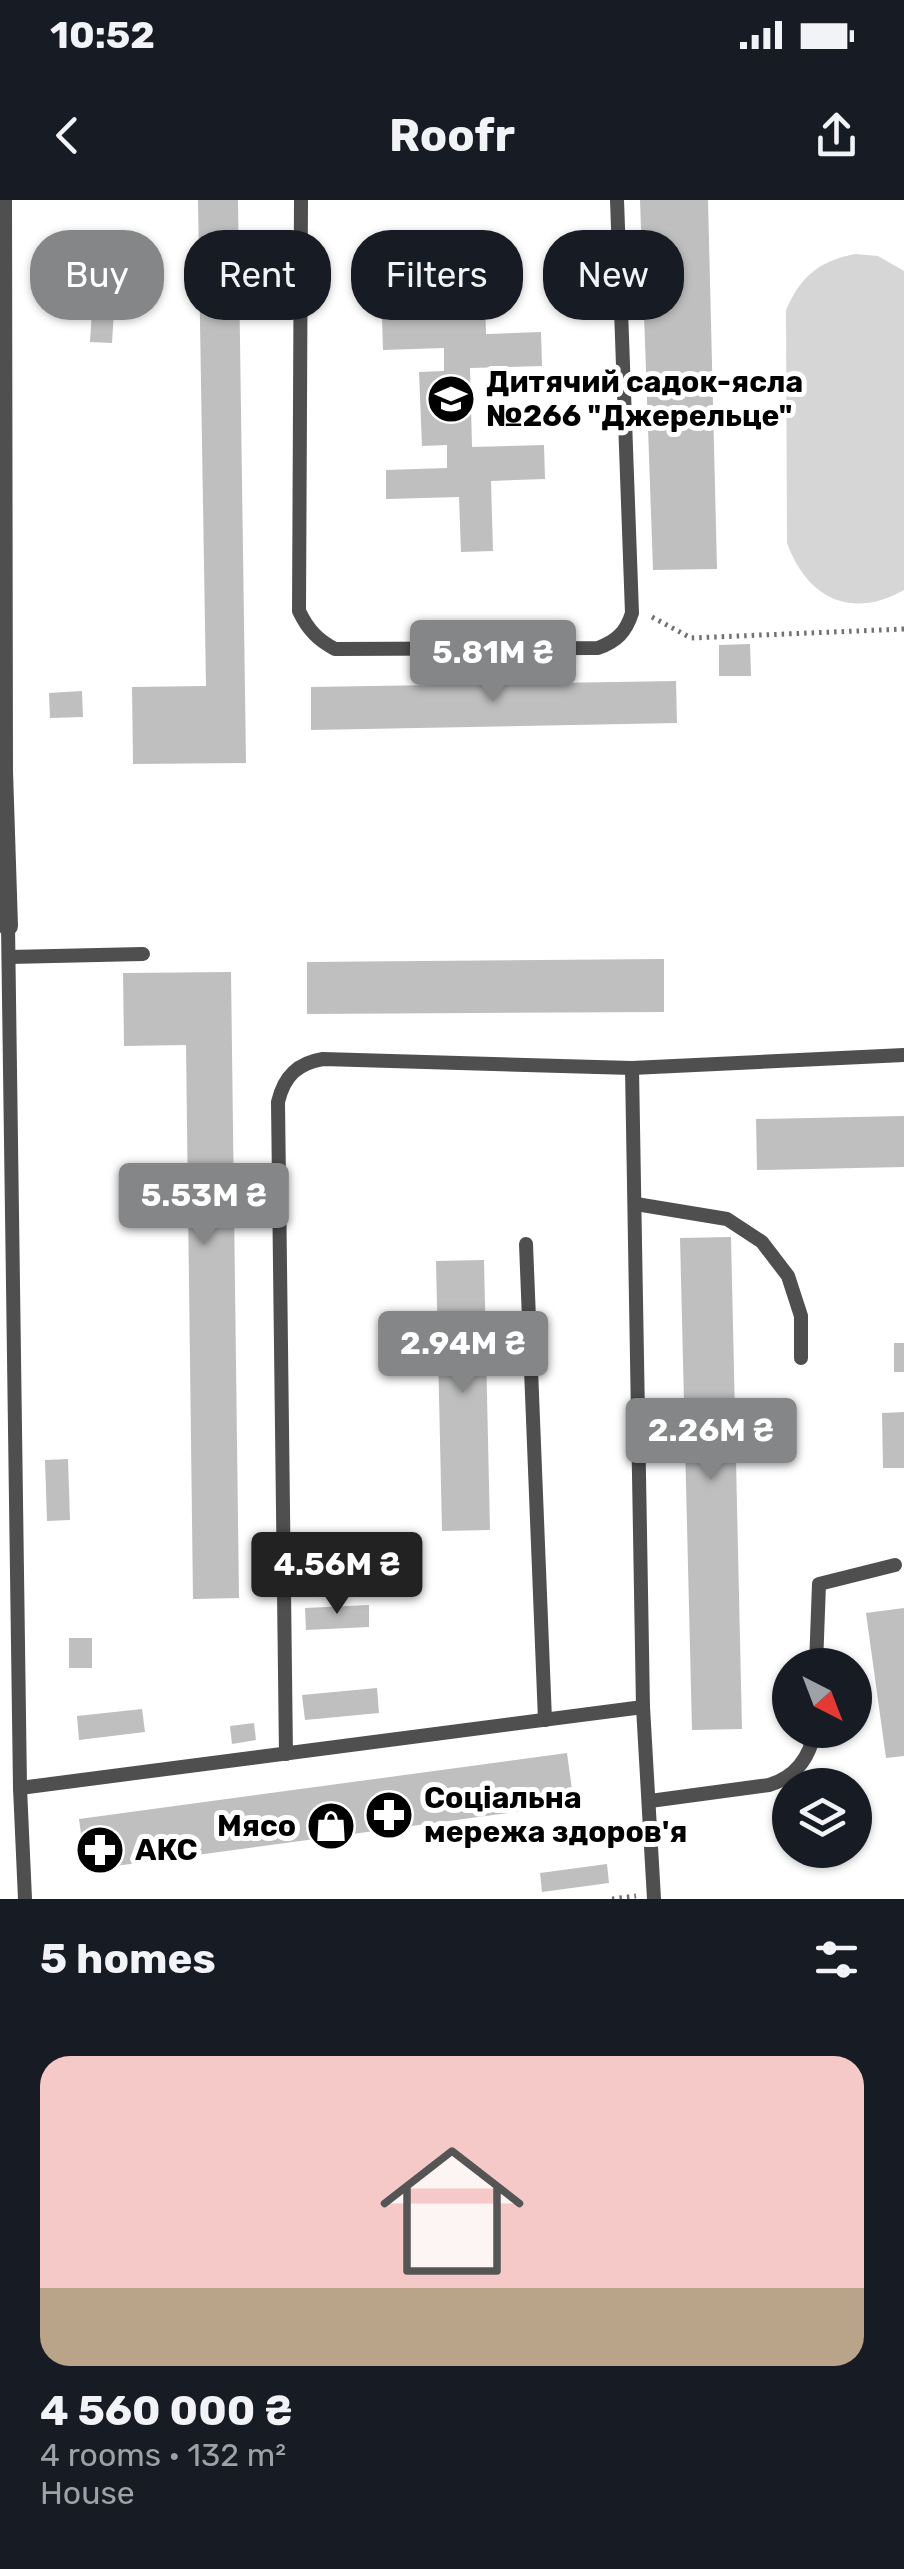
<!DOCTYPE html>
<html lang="en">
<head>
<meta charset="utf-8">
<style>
  :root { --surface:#171b24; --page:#20242c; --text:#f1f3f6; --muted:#9ea1a6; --line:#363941; --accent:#858687 }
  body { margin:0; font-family:Rubik,sans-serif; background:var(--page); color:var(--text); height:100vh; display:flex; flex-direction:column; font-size:38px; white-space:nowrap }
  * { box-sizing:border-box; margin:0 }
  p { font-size:32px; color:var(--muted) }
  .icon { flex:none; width:55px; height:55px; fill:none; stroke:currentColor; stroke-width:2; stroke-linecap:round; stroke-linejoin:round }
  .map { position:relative; height:1699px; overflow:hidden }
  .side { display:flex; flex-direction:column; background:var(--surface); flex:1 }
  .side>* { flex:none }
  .hud { position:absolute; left:30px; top:30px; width:845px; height:90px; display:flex; gap:20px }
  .needle { width:65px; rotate:138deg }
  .buttons { position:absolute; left:772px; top:1448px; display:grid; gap:20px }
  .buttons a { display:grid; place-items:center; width:100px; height:100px; border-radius:50%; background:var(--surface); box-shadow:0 2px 8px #0004; font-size:50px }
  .price { position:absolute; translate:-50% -85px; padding:0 22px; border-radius:10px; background:var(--accent); color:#fff; font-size:32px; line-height:65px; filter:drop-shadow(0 2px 5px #0008) }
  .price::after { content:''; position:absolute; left:50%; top:60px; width:30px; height:22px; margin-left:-15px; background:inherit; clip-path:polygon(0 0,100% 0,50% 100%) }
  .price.current { background:#222; color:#fff }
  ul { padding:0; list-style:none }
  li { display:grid; align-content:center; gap:20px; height:530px; padding:0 40px }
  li+li { border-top:2px solid var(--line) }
  li span { display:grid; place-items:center; height:310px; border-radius:30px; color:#555 }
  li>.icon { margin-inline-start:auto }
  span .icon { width:180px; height:180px; fill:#fffc; stroke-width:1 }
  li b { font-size:42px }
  h2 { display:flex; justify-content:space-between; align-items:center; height:120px; padding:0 40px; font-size:42px }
  .pill { padding:0 35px; border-radius:40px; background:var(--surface); box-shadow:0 2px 8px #0004; font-size:35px; line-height:90px }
  .pill.current { background:var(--accent); color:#fff }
  .status { display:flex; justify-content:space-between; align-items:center; height:70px; padding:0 50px; background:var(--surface); direction:ltr }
  .status svg { height:28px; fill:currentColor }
  header { display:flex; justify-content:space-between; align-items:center; height:130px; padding:0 40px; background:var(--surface); font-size:45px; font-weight:700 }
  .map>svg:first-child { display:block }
  .green { fill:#d6d6d6 }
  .building { fill:#bfbfbf }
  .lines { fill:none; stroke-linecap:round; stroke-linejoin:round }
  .path { stroke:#717171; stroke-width:5; stroke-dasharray:2.5 5; stroke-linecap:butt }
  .lane { stroke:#4f4f4f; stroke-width:14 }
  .street { stroke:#4f4f4f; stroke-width:20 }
  .labels { text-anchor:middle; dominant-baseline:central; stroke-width:10; stroke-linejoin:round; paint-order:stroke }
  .poi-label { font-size:30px; font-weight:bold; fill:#000; stroke:#fff; text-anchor:start }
</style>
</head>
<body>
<div class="status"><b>10:52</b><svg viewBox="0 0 49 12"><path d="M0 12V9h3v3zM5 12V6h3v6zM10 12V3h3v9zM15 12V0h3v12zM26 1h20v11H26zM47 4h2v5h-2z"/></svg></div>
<header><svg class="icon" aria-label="back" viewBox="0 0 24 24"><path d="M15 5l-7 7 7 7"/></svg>Roofr<svg class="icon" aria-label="share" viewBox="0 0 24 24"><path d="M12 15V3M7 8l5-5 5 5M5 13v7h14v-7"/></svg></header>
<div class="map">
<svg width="904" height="1699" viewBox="0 0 904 1699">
  <rect width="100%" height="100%" fill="#fff"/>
  <path class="green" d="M 855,54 L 878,56 L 904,71 L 904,390 C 851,420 807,398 787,343 L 786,110 C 800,77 819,61 855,54 Z"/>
  <g class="building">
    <polygon points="198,0 238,0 246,563 133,564 132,487 206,486"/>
    <polygon points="640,0 708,0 717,369 653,370"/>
    <polygon points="98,46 99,70 54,73 53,50"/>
    <polygon points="484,62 486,134 541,132 542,166 470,168 472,247 544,245 545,279 491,281 493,351 461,352 459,297 386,299 386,270 447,268 447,245 422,246 419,172 444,171 444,148 383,150 382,118 453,116 452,63"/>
    <polygon points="94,77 116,78 112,143 90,142"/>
    <polygon points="750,444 751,476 719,476 719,445"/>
    <polygon points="676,481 677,523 311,530 311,487"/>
    <polygon points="82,491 83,517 50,518 49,493"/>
    <polygon points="664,759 664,812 307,814 307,762"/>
    <polygon points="231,772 239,1398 193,1399 186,845 124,846 123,773"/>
    <polygon points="904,916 904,967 757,970 756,919"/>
    <polygon points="731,1037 742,1529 692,1530 680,1038"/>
    <polygon points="484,1060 490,1330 442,1331 436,1061"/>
    <rect x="894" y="1143" width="10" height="29"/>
    <polygon points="904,1212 904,1268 883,1268 882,1213"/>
    <polygon points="68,1259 70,1320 47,1321 45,1260"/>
    <polygon points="369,1405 369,1427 306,1430 305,1408"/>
    <polygon points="904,1408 904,1556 886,1558 866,1413"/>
    <rect x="69" y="1438" width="23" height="30"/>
    <polygon points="377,1488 379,1513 305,1520 302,1495"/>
    <polygon points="142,1509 145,1532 79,1540 77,1516"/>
    <polygon points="254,1523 256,1540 232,1544 230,1526"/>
    <polygon points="567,1553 574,1604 86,1670 79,1619"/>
    <polygon points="607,1664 609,1683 542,1692 540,1673"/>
  </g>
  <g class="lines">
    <g class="path">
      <polyline points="652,417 691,438 904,429"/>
      <polyline points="612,1699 636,1696"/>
    </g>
    <g class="lane">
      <path d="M 301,0 L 299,411 C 308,430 318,440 335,449 L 598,448 C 617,441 626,432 632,413 L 617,0"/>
      <polyline points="3,726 8,726 20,1588 25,1699"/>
      <polyline points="9,757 143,754"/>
      <polyline points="632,868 643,1507 654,1699"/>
      <polyline points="636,1004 727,1019 762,1042 788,1076 801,1116 801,1158"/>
      <polyline points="526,1044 545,1520"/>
      <polyline points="816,1465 819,1384 895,1365"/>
      <path d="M 286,1554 L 278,902 C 284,876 298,863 323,859 L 632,868 L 904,855"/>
      <polyline points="20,1588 643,1507"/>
      <path d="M 650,1601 L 769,1585 C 796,1577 810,1557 815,1530"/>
    </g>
    <polyline class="street" points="2,0 3,571 8,726"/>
  </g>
  <defs>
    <g id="school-disc" transform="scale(2.5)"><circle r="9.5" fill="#000" stroke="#fff"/><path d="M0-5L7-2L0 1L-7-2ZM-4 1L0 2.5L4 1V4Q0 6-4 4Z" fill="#fff"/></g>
    <g id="pharmacy-disc" transform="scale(2.5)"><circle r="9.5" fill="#000" stroke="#fff"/><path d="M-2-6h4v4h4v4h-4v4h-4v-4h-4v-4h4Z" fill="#fff"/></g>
    <g id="shop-disc" transform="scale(2.5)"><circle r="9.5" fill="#000" stroke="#fff"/><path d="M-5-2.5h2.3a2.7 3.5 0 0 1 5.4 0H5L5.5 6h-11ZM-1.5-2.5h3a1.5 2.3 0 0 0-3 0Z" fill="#fff"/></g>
  </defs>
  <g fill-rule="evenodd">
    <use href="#school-disc" x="451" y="199"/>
    <use href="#pharmacy-disc" x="389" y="1615"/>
    <use href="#shop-disc" x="331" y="1626"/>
    <use href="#pharmacy-disc" x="100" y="1650"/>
  </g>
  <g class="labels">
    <g class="poi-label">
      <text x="486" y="182">Дитячий садок-ясла<tspan x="486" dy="34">№266 "Джерельце"</tspan></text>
      <text x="424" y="1598">Соціальна<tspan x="424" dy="34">мережа здоров'я</tspan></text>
      <text x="296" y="1626" text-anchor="end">Мясо</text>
      <text x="135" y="1650">АКС</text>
    </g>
  </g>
</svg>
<div class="buttons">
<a><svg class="needle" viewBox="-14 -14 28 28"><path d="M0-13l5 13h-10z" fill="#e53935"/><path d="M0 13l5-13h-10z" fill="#9ea1a6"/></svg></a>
<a><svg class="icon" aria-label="layers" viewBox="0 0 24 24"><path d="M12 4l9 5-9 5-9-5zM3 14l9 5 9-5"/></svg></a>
</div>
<b class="price" style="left:493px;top:505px">5.81M ₴</b>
<b class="price" style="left:204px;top:1048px">5.53M ₴</b>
<b class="price" style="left:463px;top:1196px">2.94M ₴</b>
<b class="price" style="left:711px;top:1283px">2.26M ₴</b>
<b class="price current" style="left:337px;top:1417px">4.56M ₴</b>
<div class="hud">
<a class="pill current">Buy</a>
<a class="pill">Rent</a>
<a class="pill">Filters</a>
<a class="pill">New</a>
</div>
</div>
<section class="side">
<h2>5 homes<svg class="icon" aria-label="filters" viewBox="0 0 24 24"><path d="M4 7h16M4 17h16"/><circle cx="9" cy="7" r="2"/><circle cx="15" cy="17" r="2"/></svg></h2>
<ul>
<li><span style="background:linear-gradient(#f6c9c9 75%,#b9a48a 0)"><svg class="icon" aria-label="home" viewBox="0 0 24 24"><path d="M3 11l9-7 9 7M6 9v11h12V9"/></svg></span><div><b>4 560 000 ₴</b><p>4 rooms · 132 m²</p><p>House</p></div></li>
</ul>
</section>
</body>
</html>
